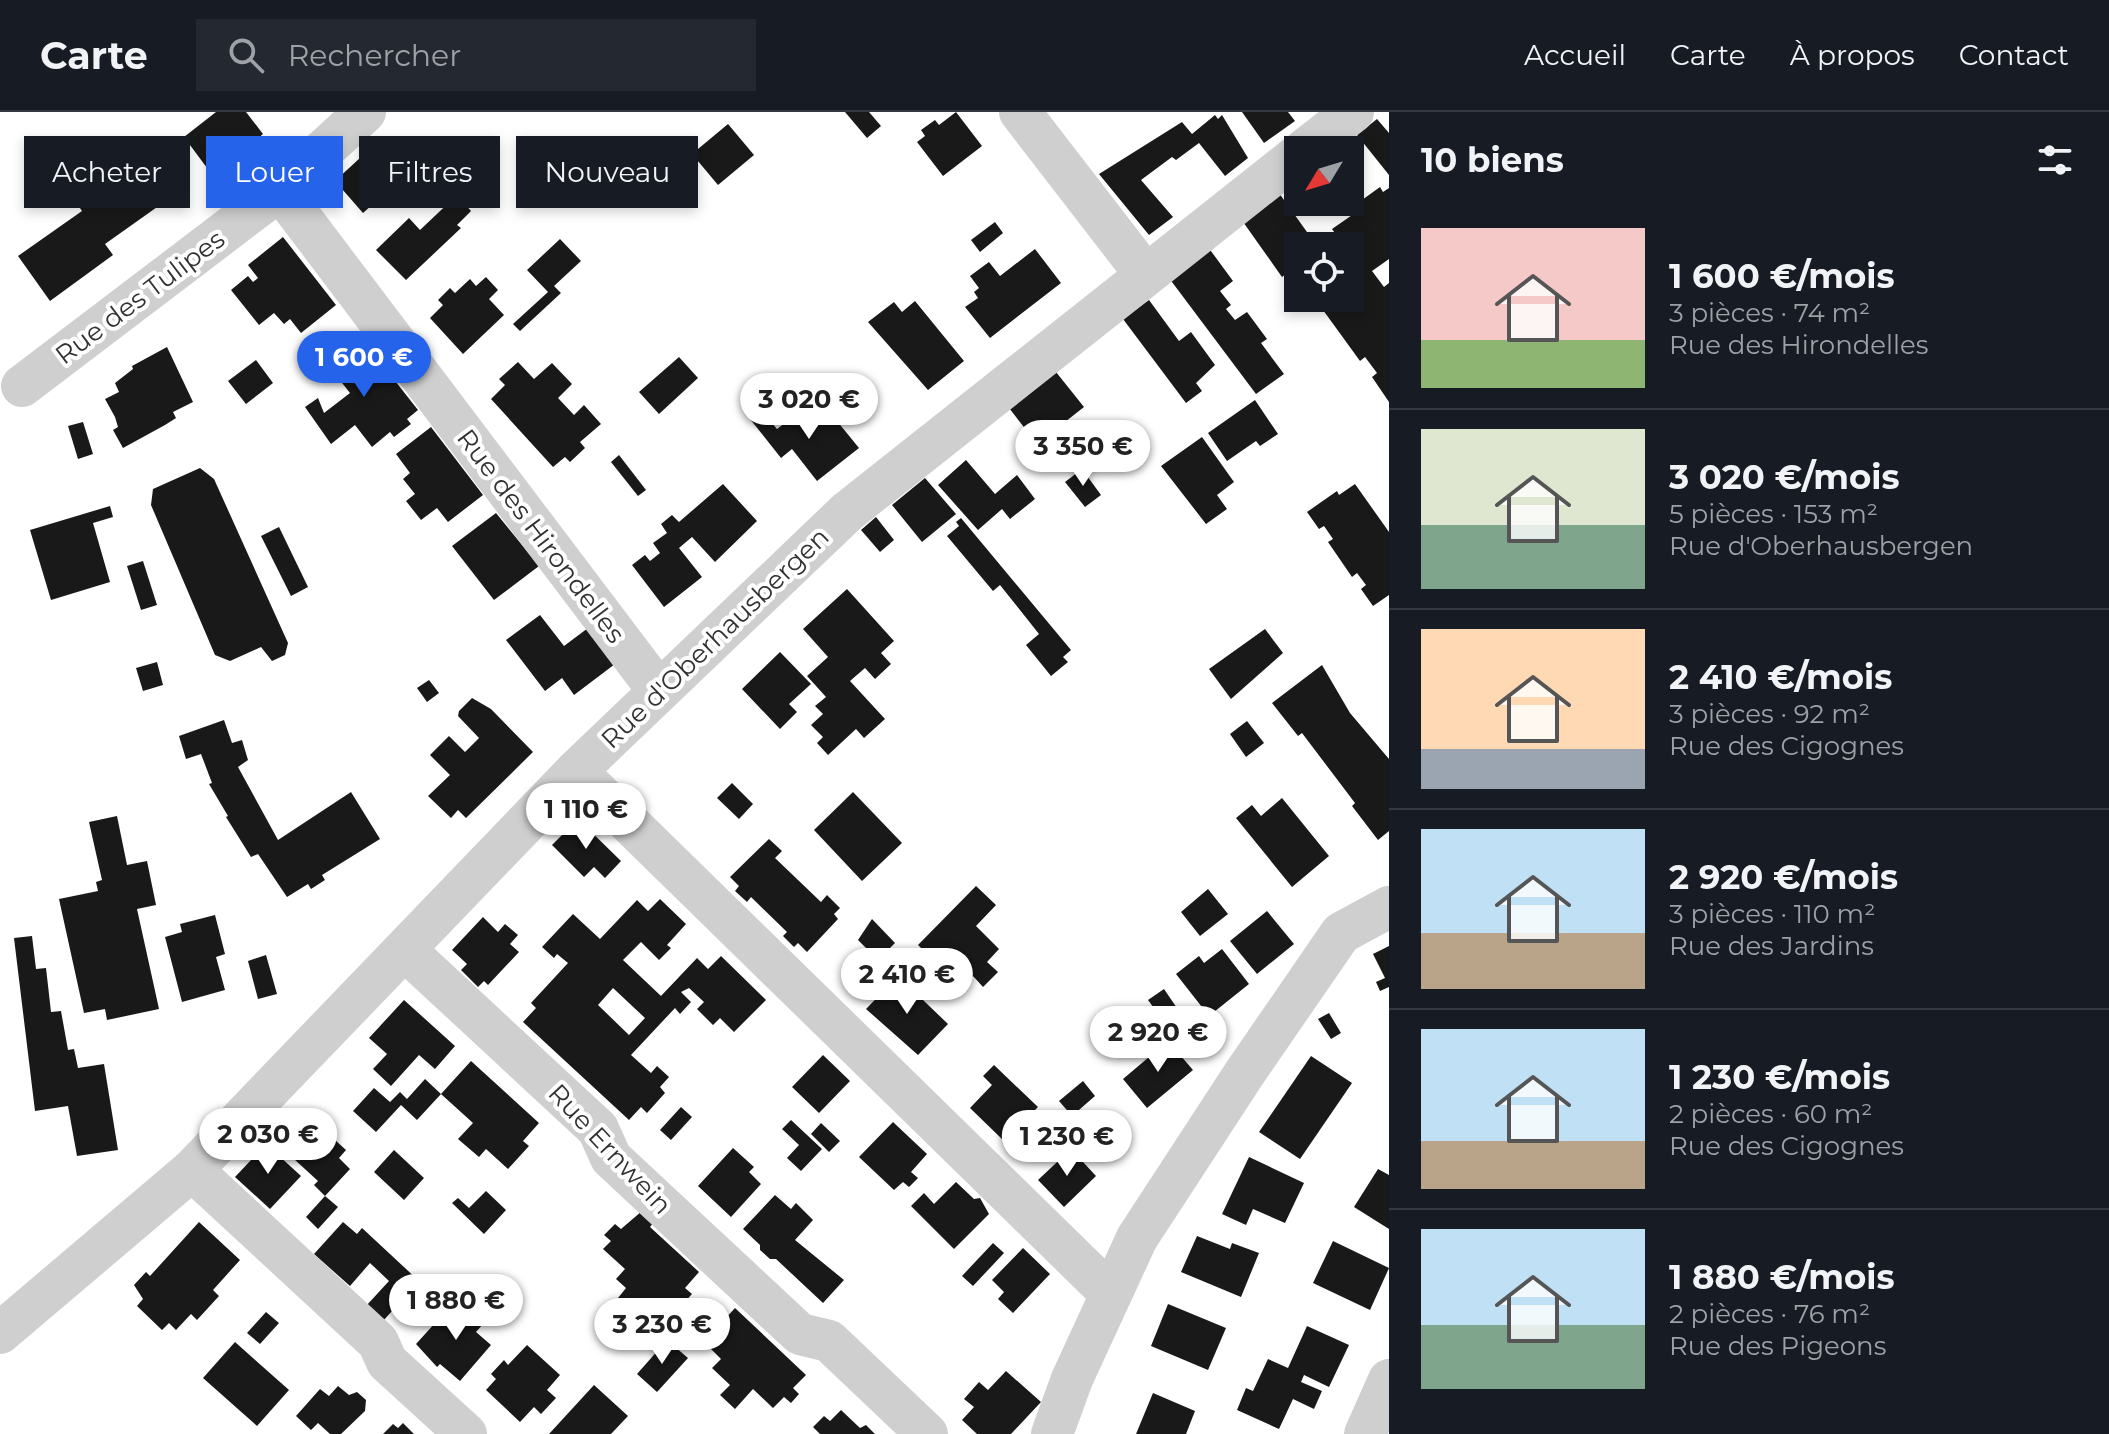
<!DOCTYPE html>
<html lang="fr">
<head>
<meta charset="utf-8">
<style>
  :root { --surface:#171b24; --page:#242831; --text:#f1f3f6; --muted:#9ea1a6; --line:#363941; --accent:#2563eb }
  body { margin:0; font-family:Montserrat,sans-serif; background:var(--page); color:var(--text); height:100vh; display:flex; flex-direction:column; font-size:30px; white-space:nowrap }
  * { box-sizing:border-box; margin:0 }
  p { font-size:26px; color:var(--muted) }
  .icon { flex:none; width:44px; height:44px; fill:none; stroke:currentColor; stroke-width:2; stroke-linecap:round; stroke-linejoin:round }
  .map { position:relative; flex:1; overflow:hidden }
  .drawer { display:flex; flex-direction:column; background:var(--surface); width:720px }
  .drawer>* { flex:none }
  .banner { position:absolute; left:24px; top:24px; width:760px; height:72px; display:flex; gap:16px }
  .needle { width:52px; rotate:232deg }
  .controls { position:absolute; left:1284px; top:24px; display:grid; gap:16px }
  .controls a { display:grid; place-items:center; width:80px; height:80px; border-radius:0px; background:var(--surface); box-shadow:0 4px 12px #0003; font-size:40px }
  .price { position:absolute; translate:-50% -68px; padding:0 18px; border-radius:28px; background:#fff; color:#222; font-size:26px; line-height:52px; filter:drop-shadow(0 2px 4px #0008) }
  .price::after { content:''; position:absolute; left:50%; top:48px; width:24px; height:18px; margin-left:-12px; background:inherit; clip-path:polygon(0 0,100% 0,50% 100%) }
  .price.active { background:var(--accent); color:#fff }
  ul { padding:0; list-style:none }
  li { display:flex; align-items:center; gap:24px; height:200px; padding:0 32px }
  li+li { border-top:2px solid var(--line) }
  li span { display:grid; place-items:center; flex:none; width:224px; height:160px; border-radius:0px; color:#555 }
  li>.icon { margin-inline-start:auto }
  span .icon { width:96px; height:96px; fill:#fffc; stroke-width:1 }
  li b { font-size:34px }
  h2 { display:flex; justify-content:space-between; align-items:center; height:96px; padding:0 32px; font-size:34px }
  .chip { padding:0 28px; border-radius:0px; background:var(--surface); box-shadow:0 4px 12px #0003; font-size:28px; line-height:72px }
  .chip.active { background:var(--accent); color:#fff }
  header { display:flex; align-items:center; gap:48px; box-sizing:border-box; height:112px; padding:0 40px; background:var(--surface); border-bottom:2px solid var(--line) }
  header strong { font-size:38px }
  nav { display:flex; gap:44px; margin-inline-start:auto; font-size:28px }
  .search { width:560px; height:72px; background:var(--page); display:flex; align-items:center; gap:20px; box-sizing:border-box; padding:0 28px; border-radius:0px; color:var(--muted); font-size:30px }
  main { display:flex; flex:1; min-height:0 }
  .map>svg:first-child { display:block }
  .building { fill:#191919; fill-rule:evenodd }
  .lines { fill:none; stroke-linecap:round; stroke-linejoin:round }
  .minor { stroke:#cfcfcf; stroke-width:42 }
  .labels { text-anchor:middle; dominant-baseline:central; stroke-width:8; stroke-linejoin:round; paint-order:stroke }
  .street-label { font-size:26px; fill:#323232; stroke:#fff }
</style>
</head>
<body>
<header>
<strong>Carte</strong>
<div class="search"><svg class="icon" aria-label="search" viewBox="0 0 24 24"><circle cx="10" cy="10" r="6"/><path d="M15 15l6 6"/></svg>Rechercher</div>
<nav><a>Accueil</a><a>Carte</a><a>À propos</a><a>Contact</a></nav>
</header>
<main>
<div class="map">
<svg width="1389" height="1322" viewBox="0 0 1389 1322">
  <rect width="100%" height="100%" fill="#fff"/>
  <g class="building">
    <polygon points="216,0 246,0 263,22 213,64 184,25"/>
    <polygon points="845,0 869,0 881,14 867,26"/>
    <polygon points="956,0 982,34 943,64 917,30 925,24 921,18 935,8 939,13"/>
    <polygon points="1242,0 1288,0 1295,9 1264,31"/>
    <polygon points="1215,3 1218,7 1222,3 1248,46 1225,64 1199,31 1176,48 1172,45 1141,68 1173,105 1149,123 1099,62 1182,10 1192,22"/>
    <polygon points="1377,7 1389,21 1389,63 1357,23"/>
    <polygon points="728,12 754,43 718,73 692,42"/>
    <polygon points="382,32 395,46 389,51 402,66 363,101 335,69 373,34 376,38"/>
    <polygon points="135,43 167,88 105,132 113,143 50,189 18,144 82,99 74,87 104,66 101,62"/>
    <polygon points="685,50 693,59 680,69 673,59"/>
    <polygon points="1380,75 1383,80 1389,76 1389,147 1372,159 1384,175 1389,171 1389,290 1372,265 1377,261 1365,245 1360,249 1323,198 1329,194 1324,186 1350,186 1350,163 1360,156 1350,142 1350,134 1344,134 1332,117 1358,99 1355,93"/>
    <polygon points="1279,81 1317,134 1298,134 1298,153 1282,165 1241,107"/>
    <polygon points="457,83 471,99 457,113 461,116 406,168 376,138 409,106 420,118"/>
    <polygon points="995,110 1003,121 980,140 971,128"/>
    <polygon points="283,125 336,193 301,221 290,207 284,212 274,201 259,213 231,178 248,164 253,170 258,166 248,153"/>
    <polygon points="560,127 581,149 554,174 561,181 520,219 513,212 548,180 527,158"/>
    <polygon points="1208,135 1233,169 1220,179 1231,193 1226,197 1235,208 1247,200 1267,227 1261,231 1284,262 1256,282 1169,166"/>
    <polygon points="1035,137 1061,171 990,226 965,195 978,186 974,180 979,176 970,164 989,150 1000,164"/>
    <polygon points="486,165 498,178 489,187 504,203 463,242 430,206 443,193 438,188 450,176 455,181 470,167 476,174"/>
    <polygon points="1149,188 1179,229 1191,220 1215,253 1196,271 1202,279 1186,291 1123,207"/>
    <polygon points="915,189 964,249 928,278 868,210 894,190 902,200"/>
    <polygon points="362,227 418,298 407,307 411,312 394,325 390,320 372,335 355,313 331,332 305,295 318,286 324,301 350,281 328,253"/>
    <polygon points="167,235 193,290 173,300 176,306 165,313 123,336 113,318 118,315 115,305 105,287 119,280 115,271 133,257 132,254"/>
    <polygon points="679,245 698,266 659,302 639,280"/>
    <polygon points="256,248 273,271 246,292 228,269"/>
    <polygon points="518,250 534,267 552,251 572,272 558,286 574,303 584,293 601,312 580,330 585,336 570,350 565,345 553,355 491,287 505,273 499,267"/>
    <polygon points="1056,260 1084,295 1037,332 1009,296"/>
    <polygon points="1255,288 1278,322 1260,334 1256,329 1227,349 1208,321"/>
    <polygon points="761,298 777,317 794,304 800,312 810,304 814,309 828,298 859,336 817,369 792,337 781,346 750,307"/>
    <polygon points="83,310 93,342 78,347 68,314"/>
    <polygon points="431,315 483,383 448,410 437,396 421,408 406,389 415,382 403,367 410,361 396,342"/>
    <polygon points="1202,325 1234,370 1217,383 1227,397 1206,412 1161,354"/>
    <polygon points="619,343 646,378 638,384 611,350"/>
    <polygon points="966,348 995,382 1017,363 1035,387 1010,407 1002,397 978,418 938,373"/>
    <polygon points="200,356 214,367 288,531 285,543 272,549 261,535 230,549 215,543 151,393 153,377"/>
    <polygon points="1082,357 1101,383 1085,395 1065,370"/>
    <polygon points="925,366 956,402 922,430 892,393"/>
    <polygon points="723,372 757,409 715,450 692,425 679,436 702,465 664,495 632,453 645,443 650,449 660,441 653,431 667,421 661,412 672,403 679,410"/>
    <polygon points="1355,372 1389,420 1389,483 1373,494 1361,477 1366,473 1357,461 1352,465 1328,430 1333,427 1324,414 1319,417 1307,400 1337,379 1339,383"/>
    <polygon points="110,394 113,405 93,411 110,470 51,488 30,418"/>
    <polygon points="496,401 539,454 494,488 452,434"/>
    <polygon points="876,405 894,428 880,440 861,418"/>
    <polygon points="961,406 1071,538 1063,545 1068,550 1051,564 1026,533 1039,522 1000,473 993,479 947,424 959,414 956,410"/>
    <polygon points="279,415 308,475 291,484 261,424"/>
    <polygon points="143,449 157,493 141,498 127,454"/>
    <polygon points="847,477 894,529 881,541 891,552 875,567 865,556 850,569 885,607 864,626 856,617 828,643 817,631 823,625 811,613 823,602 815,594 826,585 807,564 828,545 803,517"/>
    <polygon points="540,503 564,534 588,516 615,552 574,583 562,566 545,579 506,528"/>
    <polygon points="1265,517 1283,541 1231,587 1209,557"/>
    <polygon points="780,540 811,572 789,592 797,600 780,617 742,577"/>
    <polygon points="157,550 163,573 143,579 136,556"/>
    <polygon points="1322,553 1350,601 1389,647 1389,719 1378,728 1352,694 1355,691 1302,621 1298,624 1272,591"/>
    <polygon points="429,568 439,581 427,590 417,576"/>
    <polygon points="472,586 491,597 533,640 466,706 458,698 451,706 428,684 450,663 430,643 449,624 465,640 479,626 458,604 459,599"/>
    <polygon points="224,608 232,631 242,628 248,648 238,655 278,728 351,680 380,727 322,763 325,768 311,777 308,772 287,785 258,742 251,745 226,705 228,704 209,672 212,671 201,642 186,647 179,624"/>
    <polygon points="1247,609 1264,631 1246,645 1230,622"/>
    <polygon points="732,671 753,692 739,707 717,686"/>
    <polygon points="853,680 902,731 862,769 814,718"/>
    <polygon points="1282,686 1329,744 1292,775 1236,706 1252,693 1261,704"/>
    <polygon points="117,704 127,753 147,749 156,793 137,797 159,897 107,908 105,897 84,901 59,787 98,779 96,770 102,768 89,710"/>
    <polygon points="578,707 621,749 605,766 594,755 584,765 552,733"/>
    <polygon points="769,727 782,739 775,746 821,790 827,783 840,796 834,802 838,807 807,840 798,831 794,835 783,824 787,820 751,785 747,790 735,779 739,774 730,765"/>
    <polygon points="976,774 996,793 976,814 999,837 987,850 998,860 983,875 973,864 962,876 918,833"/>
    <polygon points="1208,777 1228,802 1200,824 1181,800"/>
    <path d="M 660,787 L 686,812 L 667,833 L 671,836 L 659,848 L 641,830 L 623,848 L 661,884 L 697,846 L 708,857 L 721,844 L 766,888 L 734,920 L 720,906 L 713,913 L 697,897 L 704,890 L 689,876 L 681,880 L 691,890 L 680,902 L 675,896 L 631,943 L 651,961 L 657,954 L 669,965 L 660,975 L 665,981 L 647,1001 L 641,995 L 629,1008 L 523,910 L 536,896 L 531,891 L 568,851 L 557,842 L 554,846 L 542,835 L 573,802 L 600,827 L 637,788 L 648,799 ZM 613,876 L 645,906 L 629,923 L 598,893 Z"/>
    <polygon points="1267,799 1294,832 1257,862 1230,829"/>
    <polygon points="215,803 225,842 216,845 225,878 182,890 165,825 182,820 180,812"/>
    <polygon points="483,805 498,820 505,812 518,823 510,832 519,840 488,873 484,869 478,875 461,858 467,852 452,838"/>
    <polygon points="872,807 895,831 878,848 858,828"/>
    <polygon points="32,824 36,857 46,856 51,900 61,899 68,938 74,937 78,956 104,952 118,1038 77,1044 68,994 35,999 14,826"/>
    <polygon points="1389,834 1389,875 1380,879 1376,870 1385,866 1373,842"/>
    <polygon points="1222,837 1249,872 1209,904 1176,862 1199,844 1204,851"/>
    <polygon points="266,843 277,882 258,887 248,849"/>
    <polygon points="898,864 948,912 918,943 866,897"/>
    <polygon points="1164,877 1179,899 1164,910 1148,888"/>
    <polygon points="404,888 455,934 435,957 419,943 391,974 373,957 387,942 369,926"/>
    <polygon points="1329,901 1341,921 1331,927 1318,907"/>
    <polygon points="1168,929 1193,958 1147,996 1123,967"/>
    <polygon points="823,943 850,969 819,1001 792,975"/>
    <polygon points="1311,944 1352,971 1300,1047 1259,1020"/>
    <polygon points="471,949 539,1011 523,1029 529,1034 508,1057 486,1037 479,1045 458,1027 473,1011 441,982"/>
    <polygon points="994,953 1038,995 1004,1029 970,996 992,973 983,964"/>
    <polygon points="425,967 441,982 417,1008 401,993 376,1020 353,999 374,976 390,990 400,980 407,987"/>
    <polygon points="1083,969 1095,984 1072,1004 1059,989"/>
    <polygon points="681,995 692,1005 671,1028 660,1018"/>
    <polygon points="311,1006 346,1038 339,1046 350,1057 325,1084 314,1073 318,1069 282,1036"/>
    <polygon points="791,1008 822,1037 801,1059 787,1046 799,1033 782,1017"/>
    <polygon points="893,1010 927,1042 911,1060 918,1066 909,1075 903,1070 894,1078 859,1045"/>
    <polygon points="821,1011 840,1029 829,1040 811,1022"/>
    <polygon points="1066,1013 1076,1024 1059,1041 1048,1029"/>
    <polygon points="266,1032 301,1064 270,1097 235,1065"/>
    <polygon points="733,1036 754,1055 749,1060 761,1072 731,1105 698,1074"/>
    <polygon points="1071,1037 1096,1064 1064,1095 1038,1068"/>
    <polygon points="394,1038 424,1066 404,1088 374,1060"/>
    <polygon points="1249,1045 1304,1071 1285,1111 1253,1097 1246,1113 1222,1102"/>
    <polygon points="1378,1057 1389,1063 1389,1117 1354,1095"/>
    <polygon points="956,1070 974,1087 980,1086 989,1102 954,1137 911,1094 924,1081 934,1092"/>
    <polygon points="486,1079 506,1098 484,1122 452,1091 458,1086 469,1096"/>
    <polygon points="775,1083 791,1097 796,1091 813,1108 795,1128 844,1168 823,1191 776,1147 770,1147 760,1138 760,1133 743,1117"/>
    <polygon points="325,1084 338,1095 318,1117 306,1105"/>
    <polygon points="642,1099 654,1110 650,1115 699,1160 685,1176 692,1182 681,1194 674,1187 659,1203 641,1187 631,1198 618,1186 626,1176 616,1167 625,1157 603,1137 611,1129 604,1123 615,1112 621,1117"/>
    <polygon points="199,1110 240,1148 213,1178 219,1184 197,1208 191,1202 176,1218 169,1211 162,1218 137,1194 143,1187 134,1173 146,1160 150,1164"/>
    <polygon points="343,1110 357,1122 362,1116 419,1169 383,1209 366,1194 389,1169 370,1151 350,1174 314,1142"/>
    <polygon points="1197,1124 1230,1137 1232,1131 1259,1141 1241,1185 1181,1160"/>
    <polygon points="1333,1129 1389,1156 1370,1198 1313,1171"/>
    <polygon points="993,1131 1004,1141 973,1174 962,1164"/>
    <polygon points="1023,1136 1050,1162 1013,1201 998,1187 1004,1180 992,1168"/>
    <polygon points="472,1190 483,1199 476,1206 483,1212 476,1220 491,1233 460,1269 440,1252 437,1255 416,1232 436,1210 442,1214 461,1193 466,1197"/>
    <polygon points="1168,1192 1226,1216 1208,1258 1151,1234"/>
    <polygon points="735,1196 806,1263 793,1276 799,1282 791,1291 784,1285 773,1296 753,1277 735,1297 720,1283 730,1273 712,1256 721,1247 704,1230 713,1221 706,1213 717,1202 724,1208"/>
    <polygon points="266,1200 279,1211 260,1232 247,1221"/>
    <polygon points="1307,1214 1349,1233 1329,1275 1304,1263 1301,1270 1322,1279 1314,1297 1293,1287 1279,1317 1237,1298 1246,1276 1253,1279 1268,1247 1288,1256"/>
    <polygon points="667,1228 688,1246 657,1280 637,1262"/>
    <polygon points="235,1230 289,1278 257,1314 203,1266"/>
    <polygon points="527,1233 560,1263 547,1278 556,1286 541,1302 534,1295 520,1310 486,1278 496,1267 491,1262 504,1248 508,1253"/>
    <polygon points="1006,1259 1041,1290 1011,1322 977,1322 962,1308 974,1295 964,1287 979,1270 988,1278"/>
    <polygon points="594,1273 628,1304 611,1322 549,1322"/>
    <polygon points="338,1274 349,1283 357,1280 366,1288 365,1299 341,1322 330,1322 318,1311 311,1318 296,1304 320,1277 329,1284"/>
    <polygon points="1153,1281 1195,1299 1186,1322 1136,1322"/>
    <polygon points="841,1298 860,1316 866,1313 875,1322 820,1322 813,1315 824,1304 830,1309"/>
    <polygon points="403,1311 414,1322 383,1322 393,1312 398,1316"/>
  </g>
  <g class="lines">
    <g class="minor">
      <polyline points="1020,0 1145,162"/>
      <polyline points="1304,38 1353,0"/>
      <polyline points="280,78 658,578"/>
      <polyline points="22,274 280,78 365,0"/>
      <polyline points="576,659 1111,1182"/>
      <polyline points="405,838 598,1017 611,1046 800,1222 829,1229 927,1322"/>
      <polyline points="192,1058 378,1230 387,1250 466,1322"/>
      <polyline points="0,1221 192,1058 576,659 847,400 1298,43"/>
      <polyline points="1052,1322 1072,1267 1137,1126 1244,962 1341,821 1389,795"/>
      <polyline points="1365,1322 1389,1268"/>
    </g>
  </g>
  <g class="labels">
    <g class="street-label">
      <text transform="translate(140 185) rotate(-37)">Rue des Tulipes</text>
      <text transform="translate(541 424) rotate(53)">Rue des Hirondelles</text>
      <text transform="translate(715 526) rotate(-44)">Rue d'Oberhausbergen</text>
      <text transform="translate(610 1037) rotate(47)">Rue Ernwein</text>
    </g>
  </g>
</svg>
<div class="controls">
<a><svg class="needle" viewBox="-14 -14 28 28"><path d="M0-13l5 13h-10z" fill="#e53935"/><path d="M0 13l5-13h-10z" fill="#9ea1a6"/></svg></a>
<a><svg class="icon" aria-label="locate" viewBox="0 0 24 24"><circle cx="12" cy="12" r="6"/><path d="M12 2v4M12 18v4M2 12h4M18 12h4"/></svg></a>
</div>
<b class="price active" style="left:364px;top:287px">1 600 €</b>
<b class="price" style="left:809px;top:329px">3 020 €</b>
<b class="price" style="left:1083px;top:376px">3 350 €</b>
<b class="price" style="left:586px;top:739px">1 110 €</b>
<b class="price" style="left:907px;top:904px">2 410 €</b>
<b class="price" style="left:1158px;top:962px">2 920 €</b>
<b class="price" style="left:268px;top:1064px">2 030 €</b>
<b class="price" style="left:1067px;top:1066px">1 230 €</b>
<b class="price" style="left:456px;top:1230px">1 880 €</b>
<b class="price" style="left:662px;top:1254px">3 230 €</b>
<div class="banner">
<a class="chip">Acheter</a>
<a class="chip active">Louer</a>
<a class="chip">Filtres</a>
<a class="chip">Nouveau</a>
</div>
</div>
<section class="drawer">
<h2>10 biens<svg class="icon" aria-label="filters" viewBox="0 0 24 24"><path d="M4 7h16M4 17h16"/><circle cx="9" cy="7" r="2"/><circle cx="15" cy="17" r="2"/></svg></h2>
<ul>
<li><span style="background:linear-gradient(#f6c9c9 70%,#8fb573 0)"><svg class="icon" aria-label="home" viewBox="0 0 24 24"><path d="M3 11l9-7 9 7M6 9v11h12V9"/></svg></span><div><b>1 600 €/mois</b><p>3 pièces · 74 m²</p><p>Rue des Hirondelles</p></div></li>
<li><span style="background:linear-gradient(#dfe7d0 60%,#7fa58c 0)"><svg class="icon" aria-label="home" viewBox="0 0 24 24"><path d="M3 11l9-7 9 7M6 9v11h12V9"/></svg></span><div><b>3 020 €/mois</b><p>5 pièces · 153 m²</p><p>Rue d'Oberhausbergen</p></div></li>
<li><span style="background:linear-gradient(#ffd9b3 75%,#9aa5b1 0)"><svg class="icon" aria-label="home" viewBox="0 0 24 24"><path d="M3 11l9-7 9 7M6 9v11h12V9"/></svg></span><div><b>2 410 €/mois</b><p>3 pièces · 92 m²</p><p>Rue des Cigognes</p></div></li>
<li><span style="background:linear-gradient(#bfe0f5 65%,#b9a48a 0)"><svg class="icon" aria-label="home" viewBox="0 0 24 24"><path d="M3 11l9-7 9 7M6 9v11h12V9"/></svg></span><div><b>2 920 €/mois</b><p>3 pièces · 110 m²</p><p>Rue des Jardins</p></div></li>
<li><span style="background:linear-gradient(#bfe0f5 70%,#b9a48a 0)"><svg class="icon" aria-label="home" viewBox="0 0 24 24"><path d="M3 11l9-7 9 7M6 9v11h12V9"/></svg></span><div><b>1 230 €/mois</b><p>2 pièces · 60 m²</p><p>Rue des Cigognes</p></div></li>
<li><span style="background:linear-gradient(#bfe0f5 60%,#7fa58c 0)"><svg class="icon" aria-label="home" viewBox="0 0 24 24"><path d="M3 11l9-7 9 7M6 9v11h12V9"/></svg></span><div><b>1 880 €/mois</b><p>2 pièces · 76 m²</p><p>Rue des Pigeons</p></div></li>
</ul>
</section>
</main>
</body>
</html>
